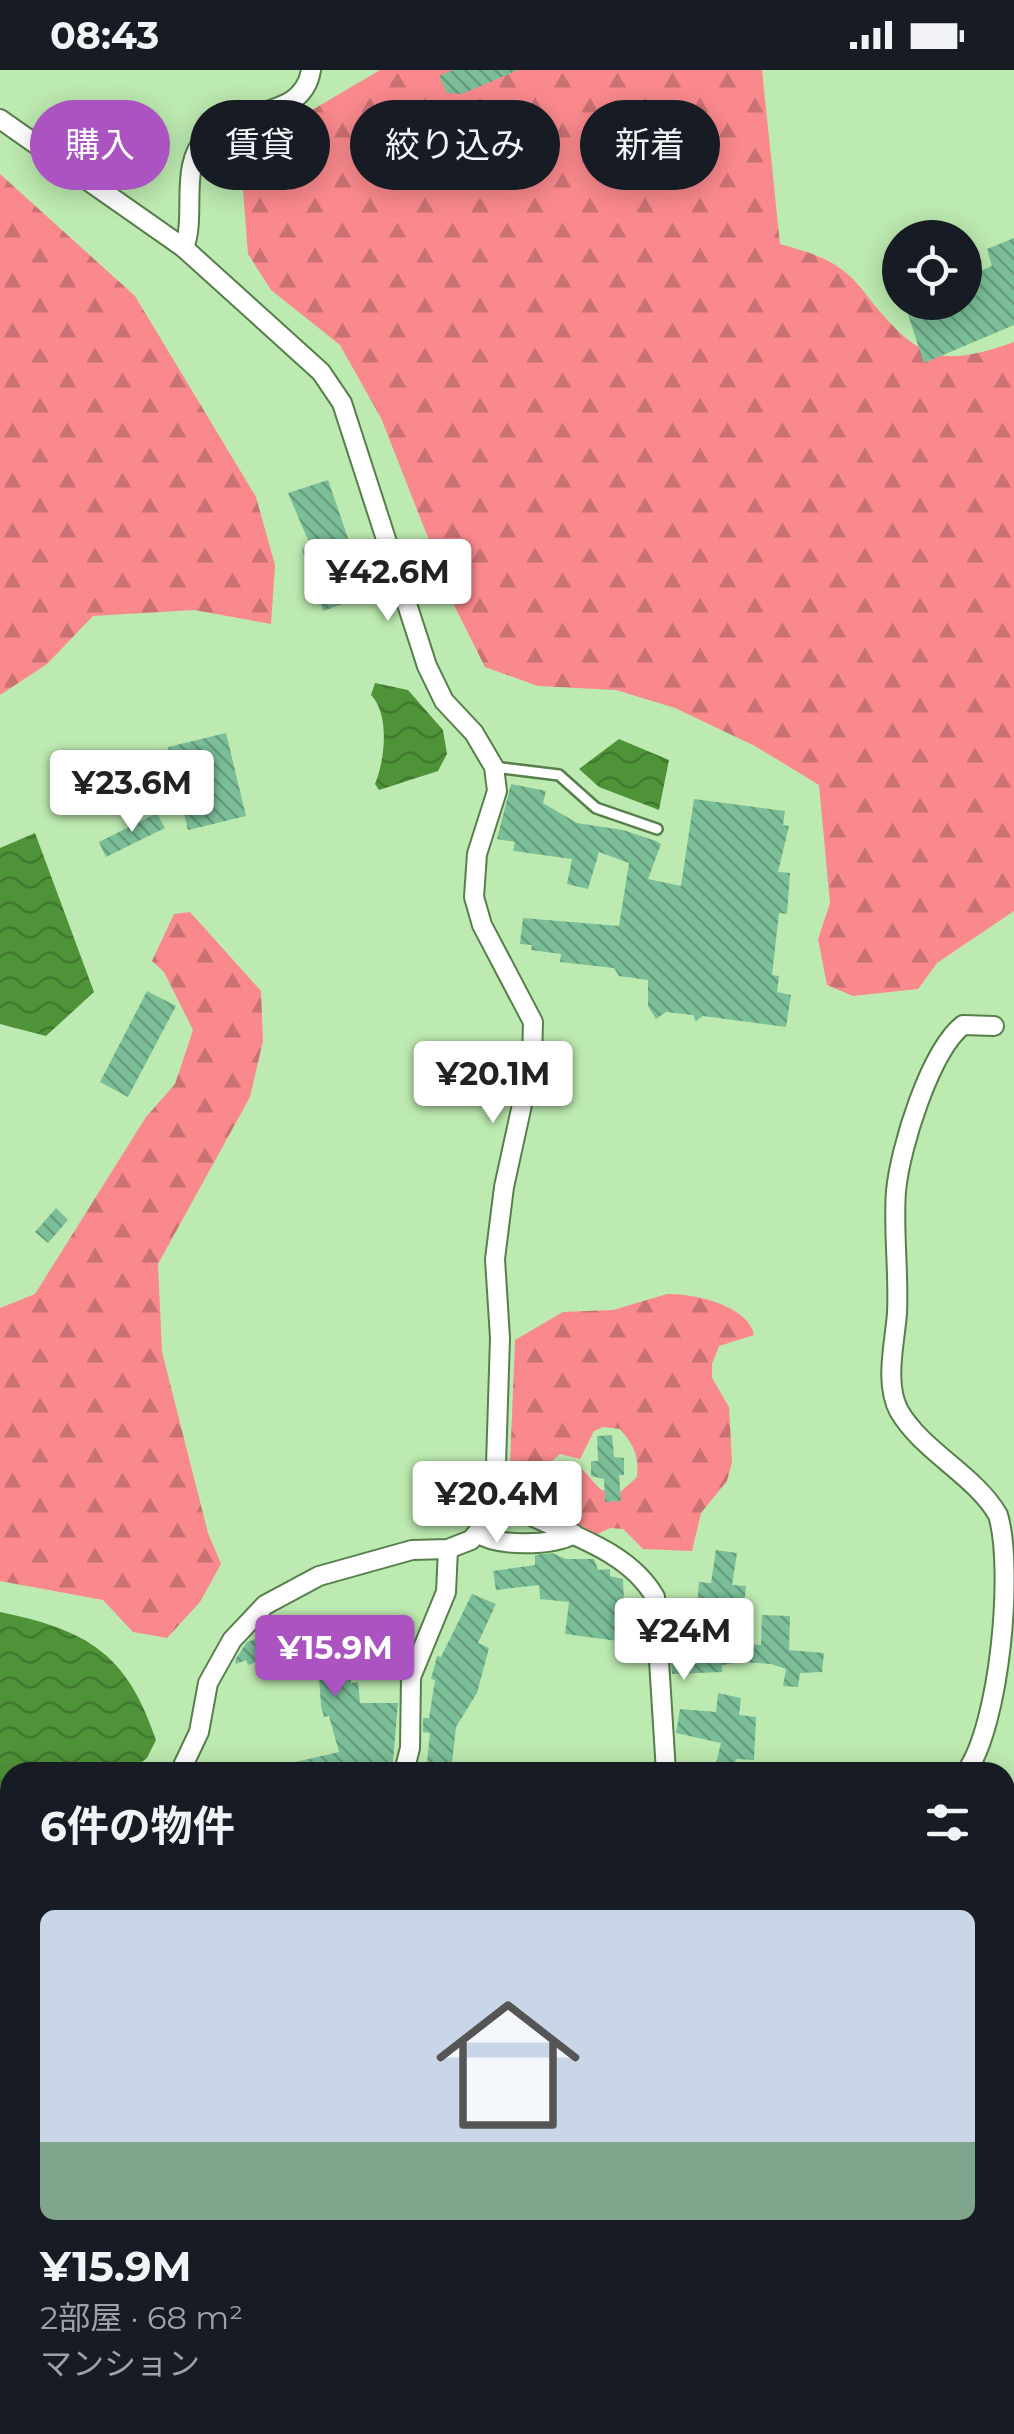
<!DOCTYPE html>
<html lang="ja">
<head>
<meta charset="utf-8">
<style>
  :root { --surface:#171b24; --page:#20242c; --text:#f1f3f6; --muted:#9ea1a6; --line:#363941; --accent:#aa53c1 }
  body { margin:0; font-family:Montserrat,"Noto Sans JP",sans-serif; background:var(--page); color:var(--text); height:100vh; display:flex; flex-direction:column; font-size:38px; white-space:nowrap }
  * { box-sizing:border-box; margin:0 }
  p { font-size:32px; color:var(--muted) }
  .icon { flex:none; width:55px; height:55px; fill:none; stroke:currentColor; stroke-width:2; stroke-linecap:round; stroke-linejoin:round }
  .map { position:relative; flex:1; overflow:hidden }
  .sheet { position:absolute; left:0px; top:1692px; width:1015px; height:672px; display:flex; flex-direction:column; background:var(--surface); border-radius:30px 30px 0 0; box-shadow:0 5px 25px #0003 }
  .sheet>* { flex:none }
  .hud { position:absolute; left:30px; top:30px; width:955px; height:90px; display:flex; gap:20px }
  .controls { position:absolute; left:882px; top:150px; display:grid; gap:20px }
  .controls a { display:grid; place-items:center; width:100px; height:100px; border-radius:50%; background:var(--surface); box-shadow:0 5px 25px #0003; font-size:50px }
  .price { position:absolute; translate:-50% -85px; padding:0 22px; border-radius:10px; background:#fff; color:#222; font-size:32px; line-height:65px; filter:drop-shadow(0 2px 5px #0008) }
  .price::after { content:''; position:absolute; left:50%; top:60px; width:30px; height:22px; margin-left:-15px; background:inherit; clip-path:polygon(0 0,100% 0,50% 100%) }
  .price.active { background:var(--accent); color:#fff }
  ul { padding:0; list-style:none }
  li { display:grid; align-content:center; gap:20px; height:530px; padding:0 40px }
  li+li { border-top:2px solid var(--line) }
  li span { display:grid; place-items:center; height:310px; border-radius:15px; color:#555 }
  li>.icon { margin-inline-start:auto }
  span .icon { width:180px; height:180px; fill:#fffc; stroke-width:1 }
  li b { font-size:42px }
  h2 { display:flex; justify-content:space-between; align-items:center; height:120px; padding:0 40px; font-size:42px }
  .tag { padding:0 35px; border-radius:45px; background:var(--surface); box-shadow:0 5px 25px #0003; font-size:35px; line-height:90px }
  .tag.active { background:var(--accent); color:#fff }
  .status { display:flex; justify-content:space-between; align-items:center; height:70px; padding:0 50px; background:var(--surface); direction:ltr }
  .status svg { height:28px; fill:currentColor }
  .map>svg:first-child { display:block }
  .forest { fill:url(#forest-firs); fill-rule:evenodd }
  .water { fill:url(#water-waves) }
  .building { fill:url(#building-back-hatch) }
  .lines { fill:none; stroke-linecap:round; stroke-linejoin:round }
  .service-casing { stroke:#577f4b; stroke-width:14 }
  .minor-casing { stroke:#577f4b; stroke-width:22 }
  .service { stroke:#fff; stroke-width:9 }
  .minor { stroke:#fff; stroke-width:18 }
</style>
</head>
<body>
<div class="status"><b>08:43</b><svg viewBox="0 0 49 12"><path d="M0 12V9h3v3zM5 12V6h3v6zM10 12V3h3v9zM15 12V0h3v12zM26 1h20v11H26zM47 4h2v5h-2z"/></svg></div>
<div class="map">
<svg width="1014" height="2364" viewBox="0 0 1014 2364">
  <defs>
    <pattern id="forest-firs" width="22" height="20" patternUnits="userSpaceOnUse" patternTransform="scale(2.5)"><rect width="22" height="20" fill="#fa898d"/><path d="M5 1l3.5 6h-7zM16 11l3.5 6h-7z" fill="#ca7173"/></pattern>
    <pattern id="water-waves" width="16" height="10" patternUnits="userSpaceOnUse" patternTransform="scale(2.5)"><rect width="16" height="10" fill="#4f9338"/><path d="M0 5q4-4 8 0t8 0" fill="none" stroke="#41792f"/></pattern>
    <pattern id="building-back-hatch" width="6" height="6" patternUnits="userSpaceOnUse" patternTransform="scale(2.5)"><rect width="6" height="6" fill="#7bbf99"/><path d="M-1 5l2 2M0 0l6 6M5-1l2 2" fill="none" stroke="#659c7c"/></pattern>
  </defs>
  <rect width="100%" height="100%" fill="#bdeab0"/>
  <g class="forest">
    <path d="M 380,0 L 762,0 L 780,174 C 803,181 826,186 845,202 C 857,211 867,226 876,237 C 923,293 946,296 1014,272 L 1014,841 L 937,893 L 918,919 L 853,926 L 827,915 L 818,869 L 830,833 L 819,715 L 755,676 L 675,638 L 616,620 L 538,616 L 485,597 L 456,539 L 381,348 L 340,275 L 271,220 L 248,184 L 239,67 L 302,46 Z"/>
    <polygon points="0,104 135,226 256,427 275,495 271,554 194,540 93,546 47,594 0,625"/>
    <polygon points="190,842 261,921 263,971 250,1027 158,1194 162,1282 208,1463 221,1494 200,1532 167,1568 133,1562 103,1530 0,1511 0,1238 35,1224 146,1047 175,1014 193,960 164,902 152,891 174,844"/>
    <path d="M 667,1224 C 694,1223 749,1236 754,1265 L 719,1276 L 712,1294 L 712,1308 L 729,1337 L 732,1392 L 727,1411 L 701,1443 L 692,1481 L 643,1479 L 623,1459 L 610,1458 L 596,1465 L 531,1423 L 510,1394 L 515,1270 L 563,1242 L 613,1240 ZM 603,1357 L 620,1359 C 634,1375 639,1386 637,1407 L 616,1426 L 600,1419 L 582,1399 L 572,1404 L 542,1400 L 560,1384 L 580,1389 L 594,1361 Z"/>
    <polygon points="380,2355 548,2355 538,2364 383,2364"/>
  </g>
  <g class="water">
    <path d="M 375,613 L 408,620 L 443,660 L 447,684 L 438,701 L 379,720 L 375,714 C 385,690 390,644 371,625 Z"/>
    <polygon points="619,669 669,690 659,740 599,717 579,699"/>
    <polygon points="35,763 94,922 46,966 0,954 0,778"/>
    <path d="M 0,1542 C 87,1560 127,1583 156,1670 L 147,1688 L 129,1702 L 10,1702 L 10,1774 L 0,1775 Z"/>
  </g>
  <g class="building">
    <polygon points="453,0 518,0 462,24 447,23 439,6"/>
    <polygon points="1014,168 1014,255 924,293 904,232 965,232 965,207 992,196 987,179"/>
    <polygon points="328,410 362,509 342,515 348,532 323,541 302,479 311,477 288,423"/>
    <polygon points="226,663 246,746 188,760 168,677"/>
    <polygon points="511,714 546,721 543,733 577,753 623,760 656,771 661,774 648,809 681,816 694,729 785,741 783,755 789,756 778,802 790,803 787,844 779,843 772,905 779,906 777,922 791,925 786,957 703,946 696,951 693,945 666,942 656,949 648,936 648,910 619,906 614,898 560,892 561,884 531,880 532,875 520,874 523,848 619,856 629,793 599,782 588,819 567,814 572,789 513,781 515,772 497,769"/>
    <polygon points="157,743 165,758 106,787 99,772"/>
    <polygon points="147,921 176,936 128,1027 100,1012"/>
    <polygon points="56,1138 68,1150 48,1173 35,1162"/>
    <polygon points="612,1365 614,1387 624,1388 624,1405 619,1405 621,1431 605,1432 604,1409 591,1406 591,1391 598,1391 597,1366"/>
    <polygon points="716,1480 737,1483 732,1515 746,1516 743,1545 710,1542 711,1571 761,1575 762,1545 790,1546 789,1580 824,1583 822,1602 800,1603 798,1617 783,1616 786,1599 771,1594 742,1592 722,1595 722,1602 672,1604 669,1554 696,1552 699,1512 711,1513"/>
    <polygon points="552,1483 566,1489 594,1489 598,1500 610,1499 610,1506 623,1509 624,1531 640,1534 633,1573 565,1564 569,1532 540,1529 539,1515 496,1520 493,1501 535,1495 535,1485"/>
    <polygon points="472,1524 496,1534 478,1573 489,1578 477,1623 456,1657 451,1702 426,1702 430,1663 423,1662 423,1648 429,1648 435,1610 431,1609 437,1586 441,1587"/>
    <polygon points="313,1545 342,1546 340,1585 349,1584 351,1613 358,1612 360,1633 398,1633 392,1702 273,1702 273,1697 339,1682 329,1646 324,1647 321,1636 317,1577 258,1584 260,1591 248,1595 246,1590 236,1594 235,1590 247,1572 266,1565 265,1558 313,1551"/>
    <polygon points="718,1623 741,1628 739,1645 756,1647 754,1690 736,1689 733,1702 714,1702 721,1673 676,1663 680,1639 716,1642"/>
  </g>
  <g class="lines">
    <g class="service-casing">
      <polyline id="service" points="494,697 559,705 596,738 657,759"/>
    </g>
    <g class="minor-casing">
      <g id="minor">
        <polyline points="0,49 184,178 321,302 342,333 427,596 444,631 474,663 494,697 497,721 477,784 474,827 482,855 533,952 532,989 504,1117 495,1189 500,1268 495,1426 486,1452 471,1470 448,1479 412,1480 319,1506 265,1535 232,1570 208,1613 199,1662 180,1702"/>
        <path d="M 184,178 C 197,144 178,95 207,67 C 238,36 303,51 311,0"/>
        <path d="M 495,1426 C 544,1460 623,1471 655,1527 L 666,1702"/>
        <path d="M 477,1463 C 497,1477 552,1476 574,1464"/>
        <polyline points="404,1702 410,1678 411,1607 446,1522 448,1479"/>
        <path d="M 966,1702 C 1000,1655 1014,1498 998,1445 C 975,1405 923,1382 899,1341 C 884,1313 895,1272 897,1243 C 899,1202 893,1161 896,1121 C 900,1078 930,981 963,955 L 994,956"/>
        <polyline points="0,1819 10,1815"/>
        <polyline points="0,1874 10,1885"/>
        <polyline points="1005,2087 1014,2086"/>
        <polyline points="0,2162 10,2162"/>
        <polyline points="107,2355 107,2364"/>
        <polyline points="796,2355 797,2364"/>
      </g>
    </g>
    <use href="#service" class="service"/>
    <use href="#minor" class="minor"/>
  </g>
</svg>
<div class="controls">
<a><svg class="icon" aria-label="locate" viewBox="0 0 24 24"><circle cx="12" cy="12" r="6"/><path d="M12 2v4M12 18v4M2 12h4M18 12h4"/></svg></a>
</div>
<b class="price" style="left:388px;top:554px">¥42.6M</b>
<b class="price" style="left:132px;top:765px">¥23.6M</b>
<b class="price" style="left:493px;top:1056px">¥20.1M</b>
<b class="price" style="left:497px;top:1476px">¥20.4M</b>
<b class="price" style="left:684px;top:1613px">¥24M</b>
<b class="price active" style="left:335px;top:1630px">¥15.9M</b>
<div class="hud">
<a class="tag active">購入</a>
<a class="tag">賃貸</a>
<a class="tag">絞り込み</a>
<a class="tag">新着</a>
</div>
<section class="sheet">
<h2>6件の物件<svg class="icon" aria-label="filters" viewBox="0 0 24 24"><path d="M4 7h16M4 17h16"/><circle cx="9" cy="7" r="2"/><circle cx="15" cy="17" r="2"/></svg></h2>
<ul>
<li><span style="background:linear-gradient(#c9d6e8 75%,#7fa58c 0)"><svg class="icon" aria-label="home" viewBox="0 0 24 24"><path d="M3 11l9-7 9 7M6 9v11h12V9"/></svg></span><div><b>¥15.9M</b><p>2部屋 · 68 m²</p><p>マンション</p></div></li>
</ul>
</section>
</div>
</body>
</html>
